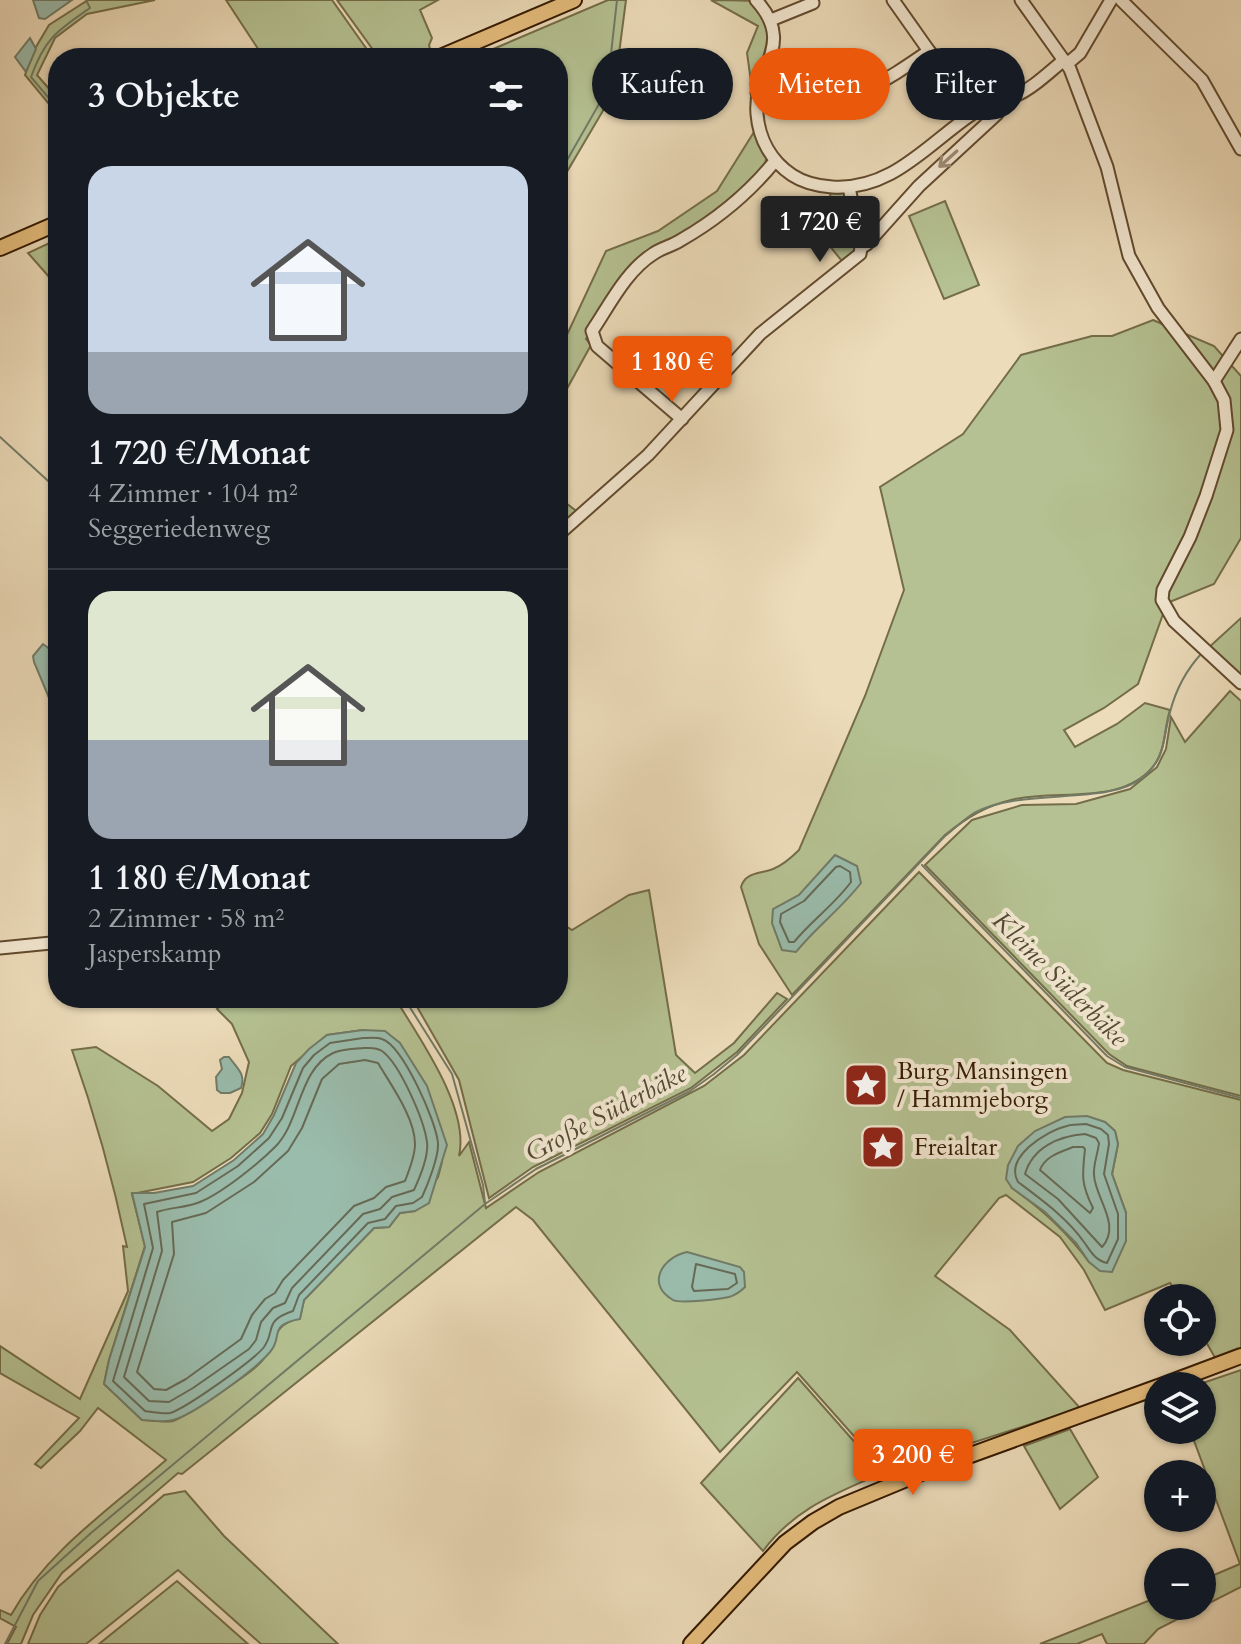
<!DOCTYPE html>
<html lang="de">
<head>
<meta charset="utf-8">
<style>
  :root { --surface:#171b24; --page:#20242c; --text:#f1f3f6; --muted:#9ea1a6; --line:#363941; --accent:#ea580c }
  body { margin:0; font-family:Cardo,serif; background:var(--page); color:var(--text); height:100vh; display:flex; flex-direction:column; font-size:30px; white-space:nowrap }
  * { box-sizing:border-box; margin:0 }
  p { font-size:26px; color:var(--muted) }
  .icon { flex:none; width:44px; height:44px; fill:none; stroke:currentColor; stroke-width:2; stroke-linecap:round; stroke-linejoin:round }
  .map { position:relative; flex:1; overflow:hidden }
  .drawer { position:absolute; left:48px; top:48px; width:520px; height:960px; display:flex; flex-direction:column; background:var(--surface); border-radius:32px; box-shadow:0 2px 6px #0004 }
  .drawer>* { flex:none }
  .top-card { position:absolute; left:592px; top:48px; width:528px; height:72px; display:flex; gap:16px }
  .tools { position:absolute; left:1144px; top:1284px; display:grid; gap:16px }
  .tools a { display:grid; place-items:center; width:72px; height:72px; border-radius:50%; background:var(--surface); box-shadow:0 2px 6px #0004; font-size:40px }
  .price { position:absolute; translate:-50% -68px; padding:0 18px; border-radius:8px; background:var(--accent); color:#fff; font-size:26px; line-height:52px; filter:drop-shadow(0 2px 4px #0008) }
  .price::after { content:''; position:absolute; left:50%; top:48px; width:24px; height:18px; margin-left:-12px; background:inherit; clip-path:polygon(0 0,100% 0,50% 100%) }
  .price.active { background:#222; color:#fff }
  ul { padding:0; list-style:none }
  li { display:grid; align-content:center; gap:16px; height:424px; padding:0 40px }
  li+li { border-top:2px solid var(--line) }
  li span { display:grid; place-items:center; height:248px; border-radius:24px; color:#555 }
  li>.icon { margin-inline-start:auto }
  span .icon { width:144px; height:144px; fill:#fffc; stroke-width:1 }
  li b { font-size:34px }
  h2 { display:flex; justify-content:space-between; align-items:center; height:96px; padding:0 40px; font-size:34px }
  .chip { padding:0 28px; border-radius:36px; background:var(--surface); box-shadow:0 2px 6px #0004; font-size:28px; line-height:72px }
  .chip.active { background:var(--accent); color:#fff }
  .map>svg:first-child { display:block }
  .green { fill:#b5c192; stroke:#746d49; stroke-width:2; fill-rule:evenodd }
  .water { fill:#9abcac; stroke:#717b67; stroke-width:2 }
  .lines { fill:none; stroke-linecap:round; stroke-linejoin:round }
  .shore { stroke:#666a56; stroke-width:2 }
  .stream { stroke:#717b67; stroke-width:2 }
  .minor-casing { stroke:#624a2e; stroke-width:15 }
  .major-casing { stroke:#331900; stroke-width:18 }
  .minor { stroke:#f3e8d2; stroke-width:11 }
  .major { stroke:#e6be7d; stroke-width:14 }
  .oneway { stroke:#9d8b74 }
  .labels { text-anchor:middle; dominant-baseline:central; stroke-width:8; stroke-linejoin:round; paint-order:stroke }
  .poi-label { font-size:24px; fill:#331900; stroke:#f3e8d2; text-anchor:start }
  .water-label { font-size:26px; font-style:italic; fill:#524a34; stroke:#f3e8d2 }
</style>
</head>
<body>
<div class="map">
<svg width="1241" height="1644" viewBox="0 0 1241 1644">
  <rect width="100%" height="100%" fill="#eddcba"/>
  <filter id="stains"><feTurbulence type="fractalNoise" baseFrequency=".0025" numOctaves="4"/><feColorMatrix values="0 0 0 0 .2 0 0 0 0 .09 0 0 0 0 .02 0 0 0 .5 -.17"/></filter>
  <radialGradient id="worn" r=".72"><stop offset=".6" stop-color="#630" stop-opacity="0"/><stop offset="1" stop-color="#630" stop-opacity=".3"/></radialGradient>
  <g class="green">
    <polygon points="88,0 155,0 87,14 55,38 37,75 58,99 58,115 25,75 33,52 49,25"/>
    <polygon points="226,0 332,0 373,58 264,58"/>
    <polygon points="337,0 438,0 420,10 432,38 429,45 431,53 419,58 379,58"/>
    <polygon points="608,0 626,0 614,92 558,187 558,58 472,58"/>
    <path d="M 711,0 C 722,0 740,0 750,1 C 755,4 759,11 762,16 C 777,42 760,64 752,89 L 747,53 L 758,26 Z"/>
    <polygon points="754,132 767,156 762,175 703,222 648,255 612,295 586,339 591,345 558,405 558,354 606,251 658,231 717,191"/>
    <polygon points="831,192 846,193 860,243 846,266 824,239 823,226"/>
    <polygon points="945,201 979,285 944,299 909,216"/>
    <polygon points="58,239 58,287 28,253"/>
    <path d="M 1153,320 L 1214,346 L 1241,376 L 1241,538 L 1214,584 L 1167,603 L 1138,684 L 1104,708 L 1064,730 L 1075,747 L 1117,724 L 1145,703 L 1170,710 C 1164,728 1166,748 1155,764 C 1124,806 1060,789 1015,799 C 985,806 969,816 945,835 L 792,995 L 759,944 L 741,887 C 745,872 760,874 773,869 C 783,865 791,858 799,850 L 865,696 L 904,590 L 880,487 L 963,434 L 1021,355 L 1092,336 L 1112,336 Z"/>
    <polygon points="558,497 579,513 565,524 558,519"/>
    <polygon points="1241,618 1241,682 1206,650"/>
    <polygon points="1230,691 1241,701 1241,1096 1127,1066 1109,1054 925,865 972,820 1022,805 1076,804 1130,789 1157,767 1166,749 1171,717 1185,742"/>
    <path d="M 919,872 L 1107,1063 L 1123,1070 L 1241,1100 L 1241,1351 L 1217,1361 L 1202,1335 L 1202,1298 L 1180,1298 L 1170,1283 L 1105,1310 L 1084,1270 L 1060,1237 L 1006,1195 L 999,1198 L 935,1276 L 1010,1330 L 1080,1408 L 885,1471 L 797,1372 L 720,1452 L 533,1220 L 516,1207 L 182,1474 L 178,1473 L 62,1573 L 33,1615 L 21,1644 L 7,1644 L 16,1627 L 0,1618 L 0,1610 L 11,1615 C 47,1551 111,1508 166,1460 L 98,1408 L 80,1431 L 41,1468 L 35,1464 L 79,1418 L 0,1373 L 0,1346 L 80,1399 L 128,1291 L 123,1246 L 127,1247 C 113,1180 95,1115 72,1050 L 96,1047 L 158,1086 L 212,1131 L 229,1119 L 242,1093 L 249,1062 L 232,1024 L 217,1009 L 230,998 L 395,998 C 419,1038 470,1108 459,1156 L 469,1142 L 486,1208 L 539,1172 L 704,1086 L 744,1055 ZM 363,1030 L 442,1162 L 438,1177 L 415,1211 L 400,1213 L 389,1227 L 374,1228 L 304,1300 L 300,1318 C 270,1325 277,1343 261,1362 C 254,1371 184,1418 173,1421 C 164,1423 151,1420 142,1420 L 104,1384 L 109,1360 L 145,1246 L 132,1194 L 193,1182 L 231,1158 L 260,1133 L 272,1114 L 291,1066 L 327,1035 ZM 1105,1122 L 1115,1131 L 1118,1144 L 1112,1174 L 1126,1213 L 1126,1241 L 1089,1262 C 1067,1232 1042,1209 1012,1188 Z"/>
    <polygon points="649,890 676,1055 695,1073 734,1043 777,993 787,999 737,1052 691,1088 533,1167 489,1198 459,1080 412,998 558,998 558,921 572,930 629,895"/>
    <polygon points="1241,1370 1241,1587 1158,1629 1144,1644 1107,1644 1102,1634 1077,1644 1040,1644 1158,1597 1158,1606 1202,1606 1202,1580 1240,1564 1190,1430 1202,1430 1202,1386 1194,1386"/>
    <path d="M 798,1378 L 882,1473 C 835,1494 795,1508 763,1551 L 701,1483 Z"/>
    <polygon points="1070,1429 1098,1477 1060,1509 1024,1446"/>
    <polygon points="185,1491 224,1536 338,1644 261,1644 178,1570 86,1644 28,1644 40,1615 58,1587 164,1495"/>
    <polygon points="177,1581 248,1644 99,1644"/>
  </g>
  <g class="water">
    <polygon points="33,0 72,0 45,19 39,18"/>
    <polygon points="30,38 36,49 26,72 15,57"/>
    <path d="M 43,644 C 64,656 58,684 58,706 L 52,705 L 34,662 L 33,656 Z"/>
    <path d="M 835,855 L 857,866 L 861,883 C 841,909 816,927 796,952 L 782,950 L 772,923 L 773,909 L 799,895 Z"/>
    <path d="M 363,1030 L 385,1031 L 400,1043 L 427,1086 L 447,1145 L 429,1203 L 415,1211 L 400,1213 L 389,1227 L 374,1228 L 304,1300 L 300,1319 C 267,1325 284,1336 270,1352 C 257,1368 194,1415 173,1420 C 165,1423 151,1420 142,1420 L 104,1384 L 109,1360 L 145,1247 L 132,1193 L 154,1193 L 193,1186 L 234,1160 L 263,1134 L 274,1115 L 296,1063 L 309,1049 L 327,1035 Z"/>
    <path d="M 224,1057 L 229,1057 C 237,1068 246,1074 241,1088 L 230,1093 L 221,1093 L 217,1090 L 216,1077 L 222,1069 L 220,1060 Z"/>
    <polygon points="1087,1116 1105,1122 1115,1131 1118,1144 1112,1174 1126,1213 1126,1241 1112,1272 1100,1271 1089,1262 1076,1243 1045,1212 1012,1188 1006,1179 1008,1165 1018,1146 1035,1131 1065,1117"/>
    <path d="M 687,1252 L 740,1267 L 744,1272 L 745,1287 C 740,1292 736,1295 729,1297 C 720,1299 680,1304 673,1300 C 645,1284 663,1257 687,1252 Z"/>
  </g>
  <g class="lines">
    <g class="shore">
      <path d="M 840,866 L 850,872 L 851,882 C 834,905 812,920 794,942 L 789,942 L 780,922 L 781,914 L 804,901 L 836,867 Z"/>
      <path d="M 363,1038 C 368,1038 377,1037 382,1039 C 403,1046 436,1121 438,1143 C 439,1156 428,1184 422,1197 L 413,1203 L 396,1206 L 385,1219 L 368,1223 L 299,1295 L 293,1311 C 263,1321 276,1330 264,1347 C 254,1360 185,1409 170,1413 C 163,1414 152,1412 145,1411 L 113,1381 L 153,1248 L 144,1204 L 196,1193 L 238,1166 L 269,1138 L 282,1118 L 303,1068 L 314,1055 L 330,1043 Z"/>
      <path d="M 364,1048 C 371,1048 376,1047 382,1051 C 400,1064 424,1120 427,1142 C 429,1156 420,1177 414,1190 L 392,1197 L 380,1209 L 363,1214 L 292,1288 L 285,1303 L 273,1308 L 261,1322 L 256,1340 L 249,1349 L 193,1388 L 169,1402 L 149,1401 L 124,1377 L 162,1251 L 157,1212 C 171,1207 186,1208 200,1202 C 222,1193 258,1164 275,1147 C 301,1121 298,1070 333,1053 C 342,1049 355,1049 364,1048 Z"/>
      <path d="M 365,1060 L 378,1063 C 391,1085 415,1118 415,1144 C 415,1155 409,1171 405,1181 L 386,1187 L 374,1198 L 354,1206 L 283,1280 L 275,1293 L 265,1299 L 252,1315 L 241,1339 L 186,1379 L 166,1390 L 154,1389 L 137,1372 L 174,1254 L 172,1222 L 206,1213 L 254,1182 L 288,1151 L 302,1128 L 322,1079 L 339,1064 Z"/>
      <path d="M 1086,1124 L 1101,1129 L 1108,1135 L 1109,1144 L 1104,1174 L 1118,1214 L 1118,1239 L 1107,1263 C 1095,1260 1091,1252 1084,1242 C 1067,1218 1042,1200 1018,1182 C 1004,1157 1046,1131 1067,1126 C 1072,1124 1080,1125 1086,1124 Z"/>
      <path d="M 1085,1134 L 1096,1138 L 1099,1143 C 1098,1153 1093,1165 1094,1175 C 1095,1198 1122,1225 1102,1247 L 1058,1199 L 1025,1174 C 1033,1147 1059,1136 1085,1134 Z"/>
      <path d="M 1073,1147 L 1083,1147 L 1085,1149 C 1082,1176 1081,1184 1093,1208 L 1090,1213 L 1040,1170 C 1045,1156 1061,1152 1073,1147 Z"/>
      <polygon points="696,1264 735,1274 737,1283 728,1289 694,1291 692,1287"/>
    </g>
    <g class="stream">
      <path d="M 58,109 L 31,77 C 45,38 57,31 90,8 L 86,0"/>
      <polyline points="558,176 607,90 617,0"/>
      <polyline points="0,437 58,490"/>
      <polyline points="51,635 58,647"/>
      <polyline points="922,865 1107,1056 1125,1067 1241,1098"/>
      <polyline points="404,998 452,1074 483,1185 485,1203"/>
      <path d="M 5,1644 L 38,1581 L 91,1533 L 485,1204 L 536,1169 L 690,1091 L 714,1074 L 737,1055 L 945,836 C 954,829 964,819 974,813 C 1021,787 1108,806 1142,778 C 1167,757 1162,741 1170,712 C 1176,689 1186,670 1202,653"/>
    </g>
    <g class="minor-casing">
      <g id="minor">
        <path d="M 756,0 C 797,45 753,67 757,114 C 759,139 771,161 792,175 C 804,183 818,186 832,187 C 893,191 929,142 975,112 C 986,104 1002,102 1015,96 C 1033,88 1048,73 1064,60"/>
        <polyline points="893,0 929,51 978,109"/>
        <polyline points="1021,0 1070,69 1107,167 1129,256 1158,308 1214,381 1224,400 1227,430 1206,496 1190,537 1163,590 1162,600 1174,621 1241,683"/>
        <polyline points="1121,0 1202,80 1241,149"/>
        <polyline points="771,20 813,3"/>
        <polyline points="1067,64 1080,53 1111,0"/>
        <path d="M 757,93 C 769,97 782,97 795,99 C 851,105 884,82 929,51"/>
        <polyline points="849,187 861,248"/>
        <polyline points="1214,381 1241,339"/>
        <path d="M 682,419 L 597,346 L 592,331 C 609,306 626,271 653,254 C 661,248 672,246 681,240 C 716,220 749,193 775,161"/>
        <polyline points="558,535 648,455 760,334 860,254 861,248 867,244 919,186 997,114 993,104"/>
        <polyline points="0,948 51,943 58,939"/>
      </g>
    </g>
    <g class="major-casing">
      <g id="major">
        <polyline points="438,58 574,0"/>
        <polyline points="0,248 58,223"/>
        <polyline points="1161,1386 1241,1356"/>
        <polyline points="691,1644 785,1543 813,1522 839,1507 921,1473 1158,1387"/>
      </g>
    </g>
    <use href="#minor" class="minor"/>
    <use href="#major" class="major"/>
  </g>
  <defs><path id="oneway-shaft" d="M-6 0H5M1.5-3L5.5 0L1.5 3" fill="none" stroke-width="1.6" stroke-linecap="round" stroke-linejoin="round" transform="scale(2)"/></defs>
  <use class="oneway" href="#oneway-shaft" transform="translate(948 159) rotate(138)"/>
  <defs>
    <g id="sight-square" transform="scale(2.3)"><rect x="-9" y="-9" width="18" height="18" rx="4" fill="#8f2418" stroke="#f3e8d2"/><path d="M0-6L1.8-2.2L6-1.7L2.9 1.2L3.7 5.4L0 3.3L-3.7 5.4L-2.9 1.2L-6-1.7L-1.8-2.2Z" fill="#fff"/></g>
  </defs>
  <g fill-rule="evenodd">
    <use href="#sight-square" x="866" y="1085"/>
    <use href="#sight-square" x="883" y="1147"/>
  </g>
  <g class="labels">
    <g class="poi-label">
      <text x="897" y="1071">Burg Mansingen<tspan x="897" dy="28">/ Hammjeborg</tspan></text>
      <text x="914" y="1147">Freialtar</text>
    </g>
    <g class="water-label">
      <text transform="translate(1060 979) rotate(45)">Kleine Süderbäke</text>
      <text transform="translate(606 1113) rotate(-28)">Große Süderbäke</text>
    </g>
  </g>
  <rect width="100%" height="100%" filter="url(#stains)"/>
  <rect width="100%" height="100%" fill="url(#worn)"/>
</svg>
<div class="tools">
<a><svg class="icon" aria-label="locate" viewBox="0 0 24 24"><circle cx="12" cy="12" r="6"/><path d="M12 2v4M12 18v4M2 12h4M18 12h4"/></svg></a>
<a><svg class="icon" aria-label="layers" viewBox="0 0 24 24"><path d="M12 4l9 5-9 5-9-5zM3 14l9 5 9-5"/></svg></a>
<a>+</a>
<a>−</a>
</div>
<b class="price active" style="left:820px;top:264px">1 720 €</b>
<b class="price" style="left:672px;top:404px">1 180 €</b>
<b class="price" style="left:913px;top:1497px">3 200 €</b>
<div class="top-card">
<a class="chip">Kaufen</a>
<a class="chip active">Mieten</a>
<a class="chip">Filter</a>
</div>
<section class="drawer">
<h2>3 Objekte<svg class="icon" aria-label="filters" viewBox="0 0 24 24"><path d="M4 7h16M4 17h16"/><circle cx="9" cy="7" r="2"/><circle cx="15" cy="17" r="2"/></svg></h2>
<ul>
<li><span style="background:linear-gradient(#c9d6e8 75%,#9aa5b1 0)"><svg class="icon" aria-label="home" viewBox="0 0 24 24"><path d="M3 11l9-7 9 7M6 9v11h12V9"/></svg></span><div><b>1 720 €/Monat</b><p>4 Zimmer · 104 m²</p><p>Seggeriedenweg</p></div></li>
<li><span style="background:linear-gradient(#dfe7d0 60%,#9aa5b1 0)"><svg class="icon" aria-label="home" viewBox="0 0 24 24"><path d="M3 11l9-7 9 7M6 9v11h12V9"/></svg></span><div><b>1 180 €/Monat</b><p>2 Zimmer · 58 m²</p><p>Jasperskamp</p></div></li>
</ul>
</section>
</div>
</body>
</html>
